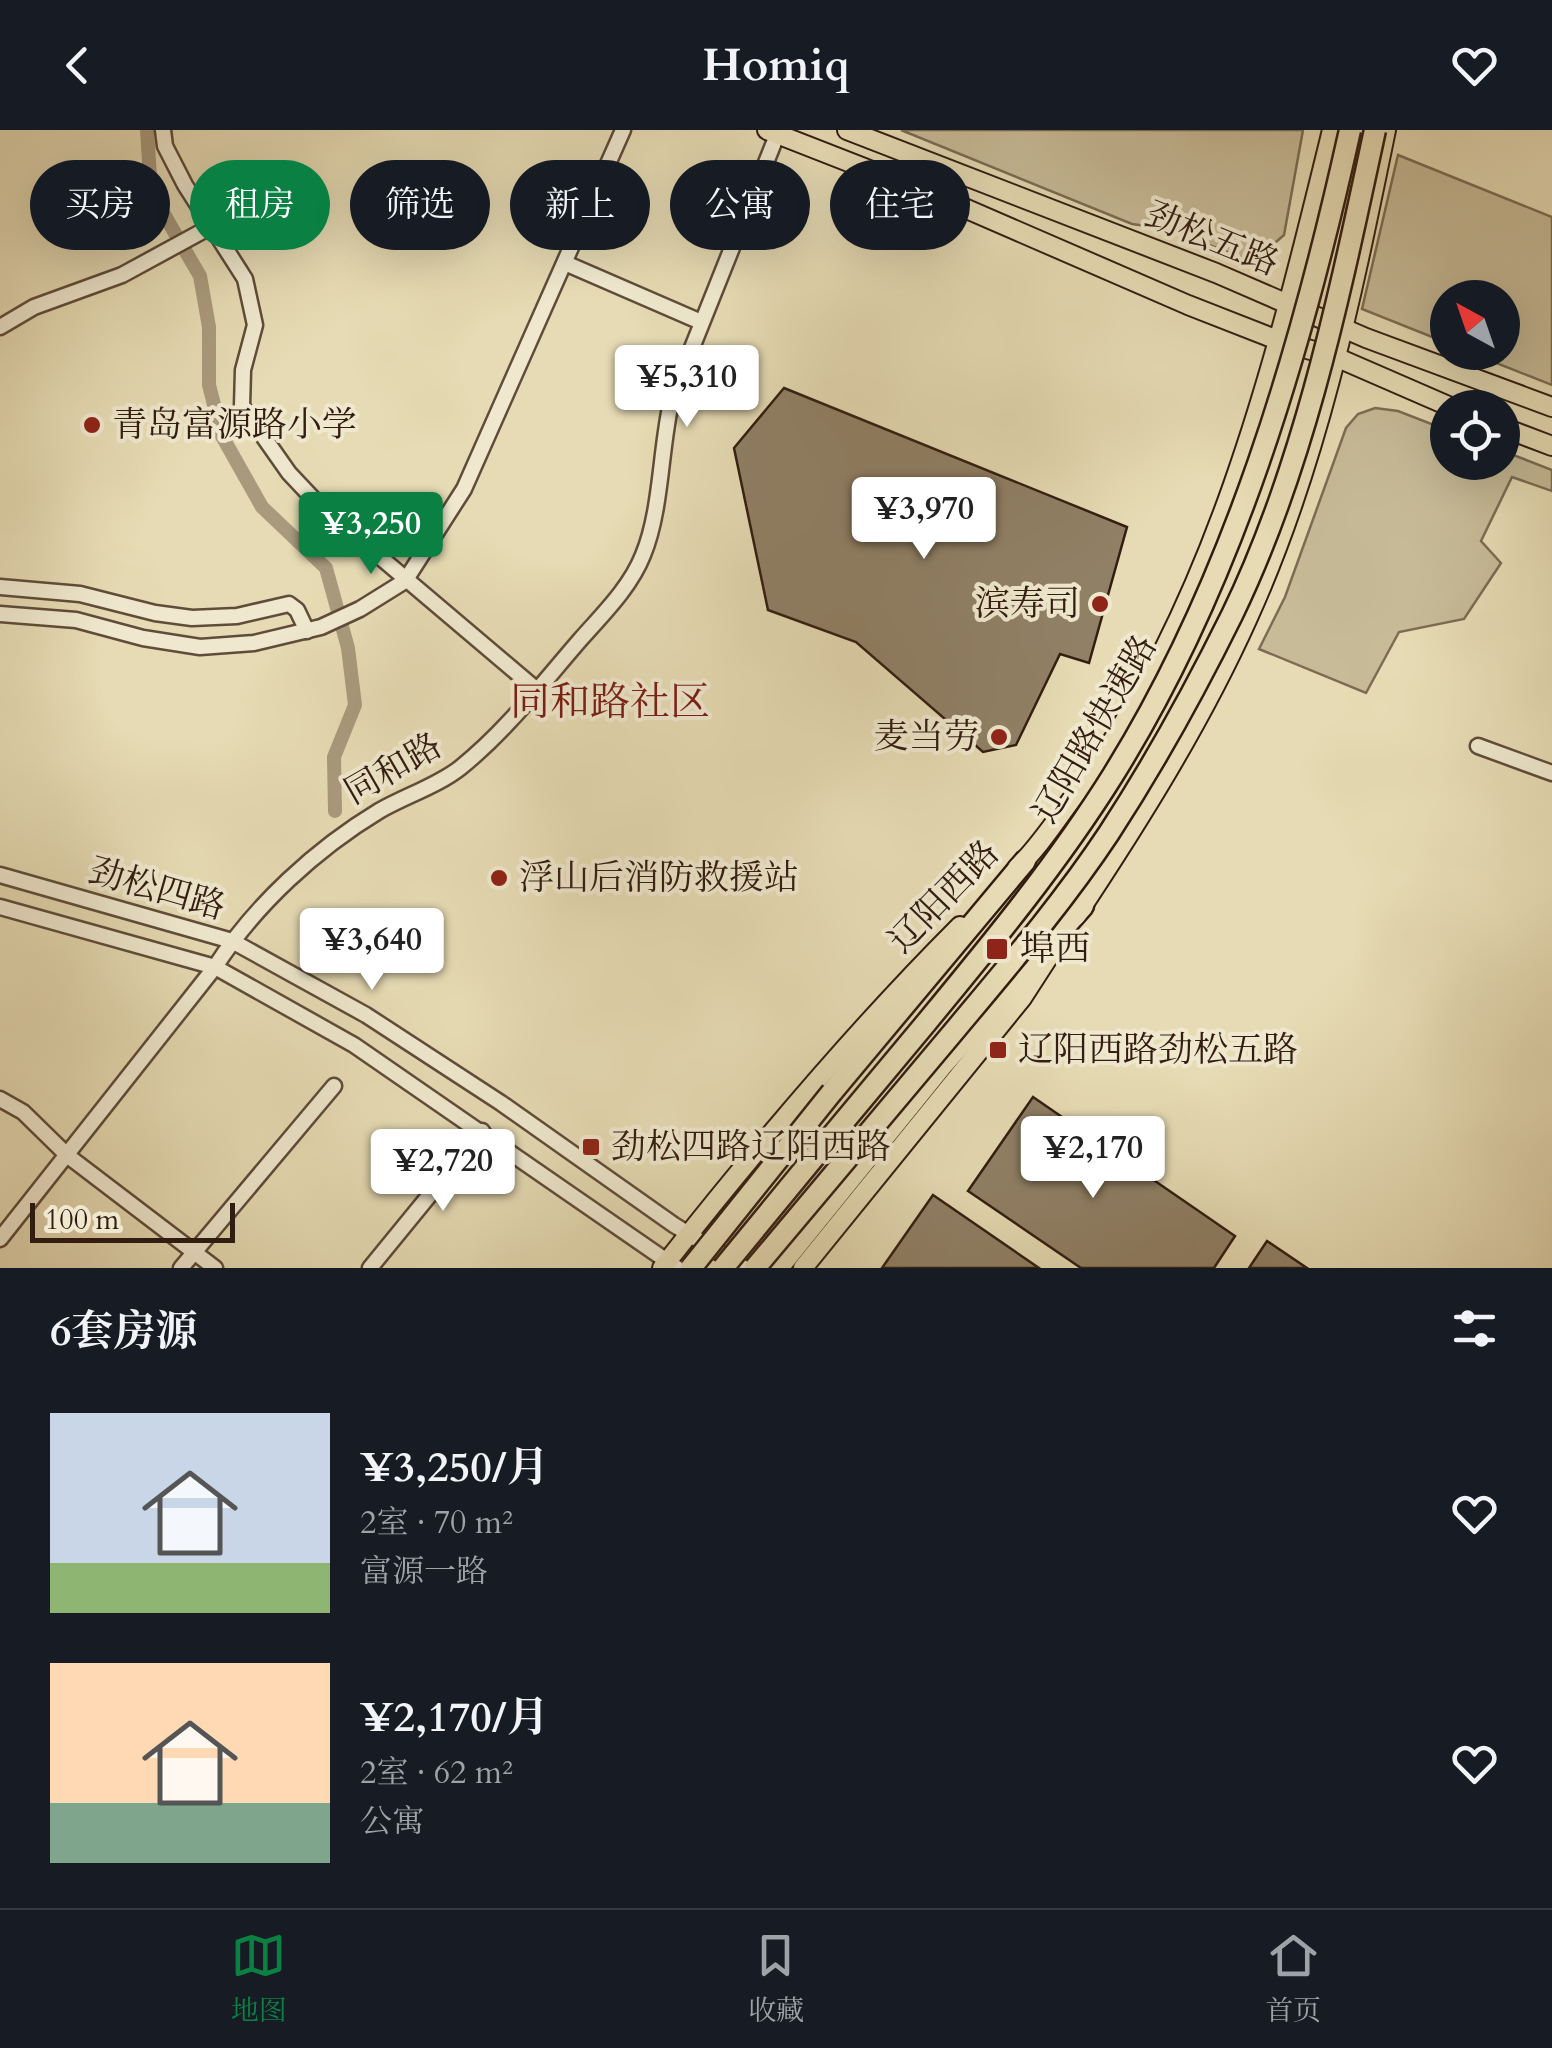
<!DOCTYPE html>
<html lang="zh">
<head>
<meta charset="utf-8">
<style>
  :root { --surface:#171b24; --page:#20242c; --text:#f1f3f6; --muted:#9ea1a6; --line:#363941; --accent:#0b8043 }
  body { margin:0; font-family:Cardo,"Noto Serif SC",serif; background:var(--page); color:var(--text); height:100vh; display:flex; flex-direction:column; font-size:38px; white-space:nowrap }
  * { box-sizing:border-box; margin:0 }
  p { font-size:32px; color:var(--muted) }
  .icon { flex:none; width:55px; height:55px; fill:none; stroke:currentColor; stroke-width:2; stroke-linecap:round; stroke-linejoin:round }
  .map { position:relative; height:1138px; overflow:hidden }
  .drawer { display:flex; flex-direction:column; background:var(--surface); flex:1 }
  .drawer>* { flex:none }
  .top-card { position:absolute; left:30px; top:30px; width:1000px; height:90px; display:flex; gap:20px }
  .needle { width:65px; rotate:320deg }
  .controls { position:absolute; left:1430px; top:150px; display:grid; gap:20px }
  .controls a { display:grid; place-items:center; width:90px; height:90px; border-radius:50%; background:var(--surface); box-shadow:0 10px 40px #0002; font-size:50px }
  .scale { position:absolute; left:30px; bottom:25px; width:205px; box-sizing:border-box; padding-left:10px; border:5px solid #321d11; border-top:0; font-size:28px; line-height:35px; white-space:nowrap; color:#321d11; -webkit-text-stroke:8px #efe8ce; paint-order:stroke }
  .price { position:absolute; translate:-50% -85px; padding:0 22px; border-radius:10px; background:#fff; color:#222; font-size:32px; line-height:65px; filter:drop-shadow(0 2px 5px #0008) }
  .price::after { content:''; position:absolute; left:50%; top:60px; width:30px; height:22px; margin-left:-15px; background:inherit; clip-path:polygon(0 0,100% 0,50% 100%) }
  .price.current { background:var(--accent); color:#fff }
  ul { padding:0; list-style:none }
  li { display:flex; align-items:center; gap:30px; height:250px; padding:0 50px }
  li span { display:grid; place-items:center; flex:none; width:280px; height:200px; border-radius:0px; color:#555 }
  li>.icon { margin-inline-start:auto }
  span .icon { width:120px; height:120px; fill:#fffc; stroke-width:1 }
  li b { font-size:42px }
  h2 { display:flex; justify-content:space-between; align-items:center; height:120px; padding:0 50px; font-size:42px }
  .pill { padding:0 35px; border-radius:45px; background:var(--surface); box-shadow:0 10px 40px #0002; font-size:35px; line-height:90px }
  .pill.current { background:var(--accent); color:#fff }
  header { display:flex; justify-content:space-between; align-items:center; height:130px; padding:0 50px; background:var(--surface); font-size:45px; font-weight:700 }
  .menu { display:flex; justify-content:space-around; align-items:center; height:140px; border-top:2px solid var(--line); background:var(--surface); font-size:28px; color:var(--muted) }
  .menu a { display:grid; justify-items:center; gap:5px }
  .menu .current { color:var(--accent) }
  .map>svg:first-child { display:block }
  .green { fill:#c7bb98; stroke:#7c6c54; stroke-width:2.5 }
  .lines { fill:none; stroke-linecap:round; stroke-linejoin:round }
  .canal { stroke:#a99a7d; stroke-width:14 }
  .building { fill:#908066; stroke:#321d11; stroke-width:2.5 }
  .minor-casing { stroke:#5f4c3a; stroke-width:19 }
  .major-casing { stroke:#321d11; stroke-width:22 }
  .highway-casing { stroke:#321d11; stroke-width:25 }
  .minor { stroke:#efe8ce; stroke-width:14 }
  .major { stroke:#e6dbb4; stroke-width:18 }
  .highway { stroke:#e6dbb4; stroke-width:20 }
  .highway-bridge-casing { stroke:#321d11; stroke-width:25; stroke-linecap:butt }
  .highway-bridge { stroke:#e6dbb4; stroke-width:20 }
  .poi-dot { fill:#8f2418; stroke:#efe8ce; stroke-width:4 }
  .labels { text-anchor:middle; dominant-baseline:central; stroke-width:8; stroke-linejoin:round; paint-order:stroke }
  .street-label { font-size:35px; fill:#321d11; stroke:#efe8ce }
  .poi-label { font-size:35px; fill:#321d11; stroke:#efe8ce; text-anchor:start }
  .quarter-label { font-size:40px; fill:#7a1f14; stroke:#efe8ce }
</style>
</head>
<body>
<header><svg class="icon" aria-label="back" viewBox="0 0 24 24"><path d="M15 5l-7 7 7 7"/></svg>Homiq<svg class="icon" aria-label="heart" viewBox="0 0 24 24"><path d="M12 20l-8-8c-3-5 5-10 8-4 3-6 11-1 8 4z"/></svg></header>
<div class="map">
<svg width="1552" height="1138" viewBox="0 0 1552 1138">
  <rect width="100%" height="100%" fill="#e6dbb4"/>
  <filter id="stains"><feTurbulence type="fractalNoise" baseFrequency=".002" numOctaves="4"/><feColorMatrix values="0 0 0 0 .2 0 0 0 0 .09 0 0 0 0 .02 0 0 0 .5 -.17"/></filter>
  <radialGradient id="worn" r=".72"><stop offset=".6" stop-color="#630" stop-opacity="0"/><stop offset="1" stop-color="#630" stop-opacity=".3"/></radialGradient>
  <g class="green">
    <polygon points="901,0 1303,0 1284,105 1269,118 1246,129 1167,99 1132,94"/>
    <polygon points="1398,25 1552,87 1552,255 1471,223 1502,222 1502,168 1448,168 1447,213 1362,179"/>
    <polygon points="1375,278 1398,281 1447,300 1448,332 1502,332 1503,321 1552,340 1552,361 1512,347 1481,411 1501,433 1464,489 1399,502 1366,563 1259,519 1285,467 1346,298 1358,284"/>
  </g>
  <g class="lines">
    <polyline class="canal" points="147,0 151,62 200,146 209,197 209,255 222,306 262,377 326,438 348,518 355,575 334,627 335,681"/>
  </g>
  <g class="building">
    <polygon points="784,258 1127,397 1089,533 1060,524 1016,615 983,622 856,512 768,480 734,318"/>
    <polygon points="1033,967 1235,1106 1214,1138 1081,1138 968,1061"/>
    <polygon points="933,1065 1039,1138 882,1138"/>
    <polygon points="1267,1111 1307,1138 1249,1138"/>
  </g>
  <g class="lines">
    <g class="minor-casing">
      <g id="minor">
        <polyline points="163,0 165,16 185,55 245,149 255,195 243,240 242,276 289,343 321,377 537,560"/>
        <polyline points="565,133 701,192"/>
        <polyline points="0,197 34,177 122,145 212,96"/>
        <polyline points="0,457 80,464 155,483 192,488 237,486 289,474 297,480 307,501"/>
        <polyline points="0,484 76,490 143,508 200,517 254,513 321,497 360,479 405,451 464,359 623,0"/>
        <polyline points="1478,616 1552,643"/>
        <polyline points="0,745 232,811 366,885 501,973 674,1095 744,1138"/>
        <polyline points="0,777 215,837 354,915 677,1138"/>
        <polyline points="0,969 23,982 68,1026 215,1138"/>
        <path d="M 0,1109 L 215,837 C 255,775 316,719 379,681 C 405,666 437,656 460,638 C 506,601 541,555 580,510 C 602,485 630,458 643,425 C 662,379 660,318 672,268 L 779,0"/>
        <polyline points="181,1138 334,956"/>
        <polyline points="370,1138 482,1001"/>
      </g>
    </g>
    <g class="major-casing">
      <g id="major">
        <polyline points="767,0 946,70 1188,175 1280,211 1338,228 1453,278"/>
        <polyline points="847,0 1216,143 1366,208 1552,277"/>
        <polyline points="1502,297 1552,316"/>
        <path d="M 1017,738 C 1037,719 1053,695 1069,673 C 1215,483 1276,229 1332,0"/>
        <path d="M 1076,786 C 1139,691 1200,594 1247,490 C 1318,334 1352,166 1386,0"/>
        <path d="M 662,1138 C 755,1020 853,903 960,796"/>
        <polyline points="803,1138 1022,868 1053,820"/>
      </g>
    </g>
    <g class="highway-casing">
      <g id="highway">
        <polyline points="832,962 1025,731"/>
        <polyline points="778,1138 944,933 1083,776"/>
      </g>
    </g>
    <use href="#minor" class="minor"/>
    <use href="#major" class="major"/>
    <use href="#highway" class="highway"/>
    <g class="highway-bridge-casing">
      <g id="highway-bridge">
        <polyline points="691,1138 832,962"/>
        <path d="M 723,1138 C 790,1056 858,974 926,893 C 992,813 1058,733 1113,645 C 1234,451 1301,221 1350,0"/>
        <path d="M 755,1138 C 820,1061 885,983 950,906 C 1005,840 1062,774 1109,703 C 1154,634 1195,560 1232,485 C 1305,335 1340,162 1375,0"/>
      </g>
    </g>
    <use href="#highway-bridge" class="highway-bridge"/>
  </g>
  <g class="poi-dot">
    <circle cx="92" cy="295" r="10"/>
    <circle cx="1100" cy="474" r="10"/>
    <circle cx="999" cy="607" r="10"/>
    <circle cx="499" cy="748" r="10"/>
    <rect x="985" y="807" width="24" height="24" rx="5"/>
    <rect x="988" y="910" width="20" height="20" rx="5"/>
    <rect x="581" y="1007" width="20" height="20" rx="5"/>
  </g>
  <g class="labels">
    <g class="street-label">
      <text transform="translate(1212 109) rotate(22)">劲松五路</text>
      <text transform="translate(1095 599) rotate(-60)">辽阳路快速路</text>
      <text transform="translate(393 639) rotate(-30)">同和路</text>
      <text transform="translate(157 759) rotate(16)">劲松四路</text>
      <text transform="translate(944 767) rotate(-46)">辽阳西路</text>
    </g>
    <g class="poi-label">
      <text x="112" y="295">青岛富源路小学</text>
      <text x="1080" y="474" text-anchor="end">滨寿司</text>
      <text x="979" y="607" text-anchor="end">麦当劳</text>
      <text x="519" y="748">浮山后消防救援站</text>
      <text x="1020" y="819">埠西</text>
      <text x="1018" y="920">辽阳西路劲松五路</text>
      <text x="611" y="1017">劲松四路辽阳西路</text>
    </g>
    <g class="quarter-label">
      <text x="610" y="572">同和路社区</text>
    </g>
  </g>
  <rect width="100%" height="100%" filter="url(#stains)"/>
  <rect width="100%" height="100%" fill="url(#worn)"/>
</svg>
<div class="controls">
<a><svg class="needle" viewBox="-14 -14 28 28"><path d="M0-13l5 13h-10z" fill="#e53935"/><path d="M0 13l5-13h-10z" fill="#9ea1a6"/></svg></a>
<a><svg class="icon" aria-label="locate" viewBox="0 0 24 24"><circle cx="12" cy="12" r="6"/><path d="M12 2v4M12 18v4M2 12h4M18 12h4"/></svg></a>
</div>
<div class="scale">100 m</div>
<b class="price" style="left:687px;top:300px">¥5,310</b>
<b class="price" style="left:924px;top:432px">¥3,970</b>
<b class="price current" style="left:371px;top:447px">¥3,250</b>
<b class="price" style="left:372px;top:863px">¥3,640</b>
<b class="price" style="left:1093px;top:1071px">¥2,170</b>
<b class="price" style="left:443px;top:1084px">¥2,720</b>
<div class="top-card">
<a class="pill">买房</a>
<a class="pill current">租房</a>
<a class="pill">筛选</a>
<a class="pill">新上</a>
<a class="pill">公寓</a>
<a class="pill">住宅</a>
</div>
</div>
<section class="drawer">
<h2>6套房源<svg class="icon" aria-label="filters" viewBox="0 0 24 24"><path d="M4 7h16M4 17h16"/><circle cx="9" cy="7" r="2"/><circle cx="15" cy="17" r="2"/></svg></h2>
<ul>
<li><span style="background:linear-gradient(#c9d6e8 75%,#8fb573 0)"><svg class="icon" aria-label="home" viewBox="0 0 24 24"><path d="M3 11l9-7 9 7M6 9v11h12V9"/></svg></span><div><b>¥3,250/月</b><p>2室 · 70 m²</p><p>富源一路</p></div><svg class="icon" aria-label="heart" viewBox="0 0 24 24"><path d="M12 20l-8-8c-3-5 5-10 8-4 3-6 11-1 8 4z"/></svg></li>
<li><span style="background:linear-gradient(#ffd9b3 70%,#7fa58c 0)"><svg class="icon" aria-label="home" viewBox="0 0 24 24"><path d="M3 11l9-7 9 7M6 9v11h12V9"/></svg></span><div><b>¥2,170/月</b><p>2室 · 62 m²</p><p>公寓</p></div><svg class="icon" aria-label="heart" viewBox="0 0 24 24"><path d="M12 20l-8-8c-3-5 5-10 8-4 3-6 11-1 8 4z"/></svg></li>
</ul>
</section>
<nav class="menu">
<a class="current"><svg class="icon" aria-label="map" viewBox="0 0 24 24"><path d="M3 6l6-2 6 2 6-2v14l-6 2-6-2-6 2zM9 4v14M15 6v14"/></svg>地图</a>
<a><svg class="icon" aria-label="saved" viewBox="0 0 24 24"><path d="M7 4h10v16l-5-4-5 4z"/></svg>收藏</a>
<a><svg class="icon" aria-label="home" viewBox="0 0 24 24"><path d="M3 11l9-7 9 7M6 9v11h12V9"/></svg>首页</a>
</nav>
</body>
</html>
